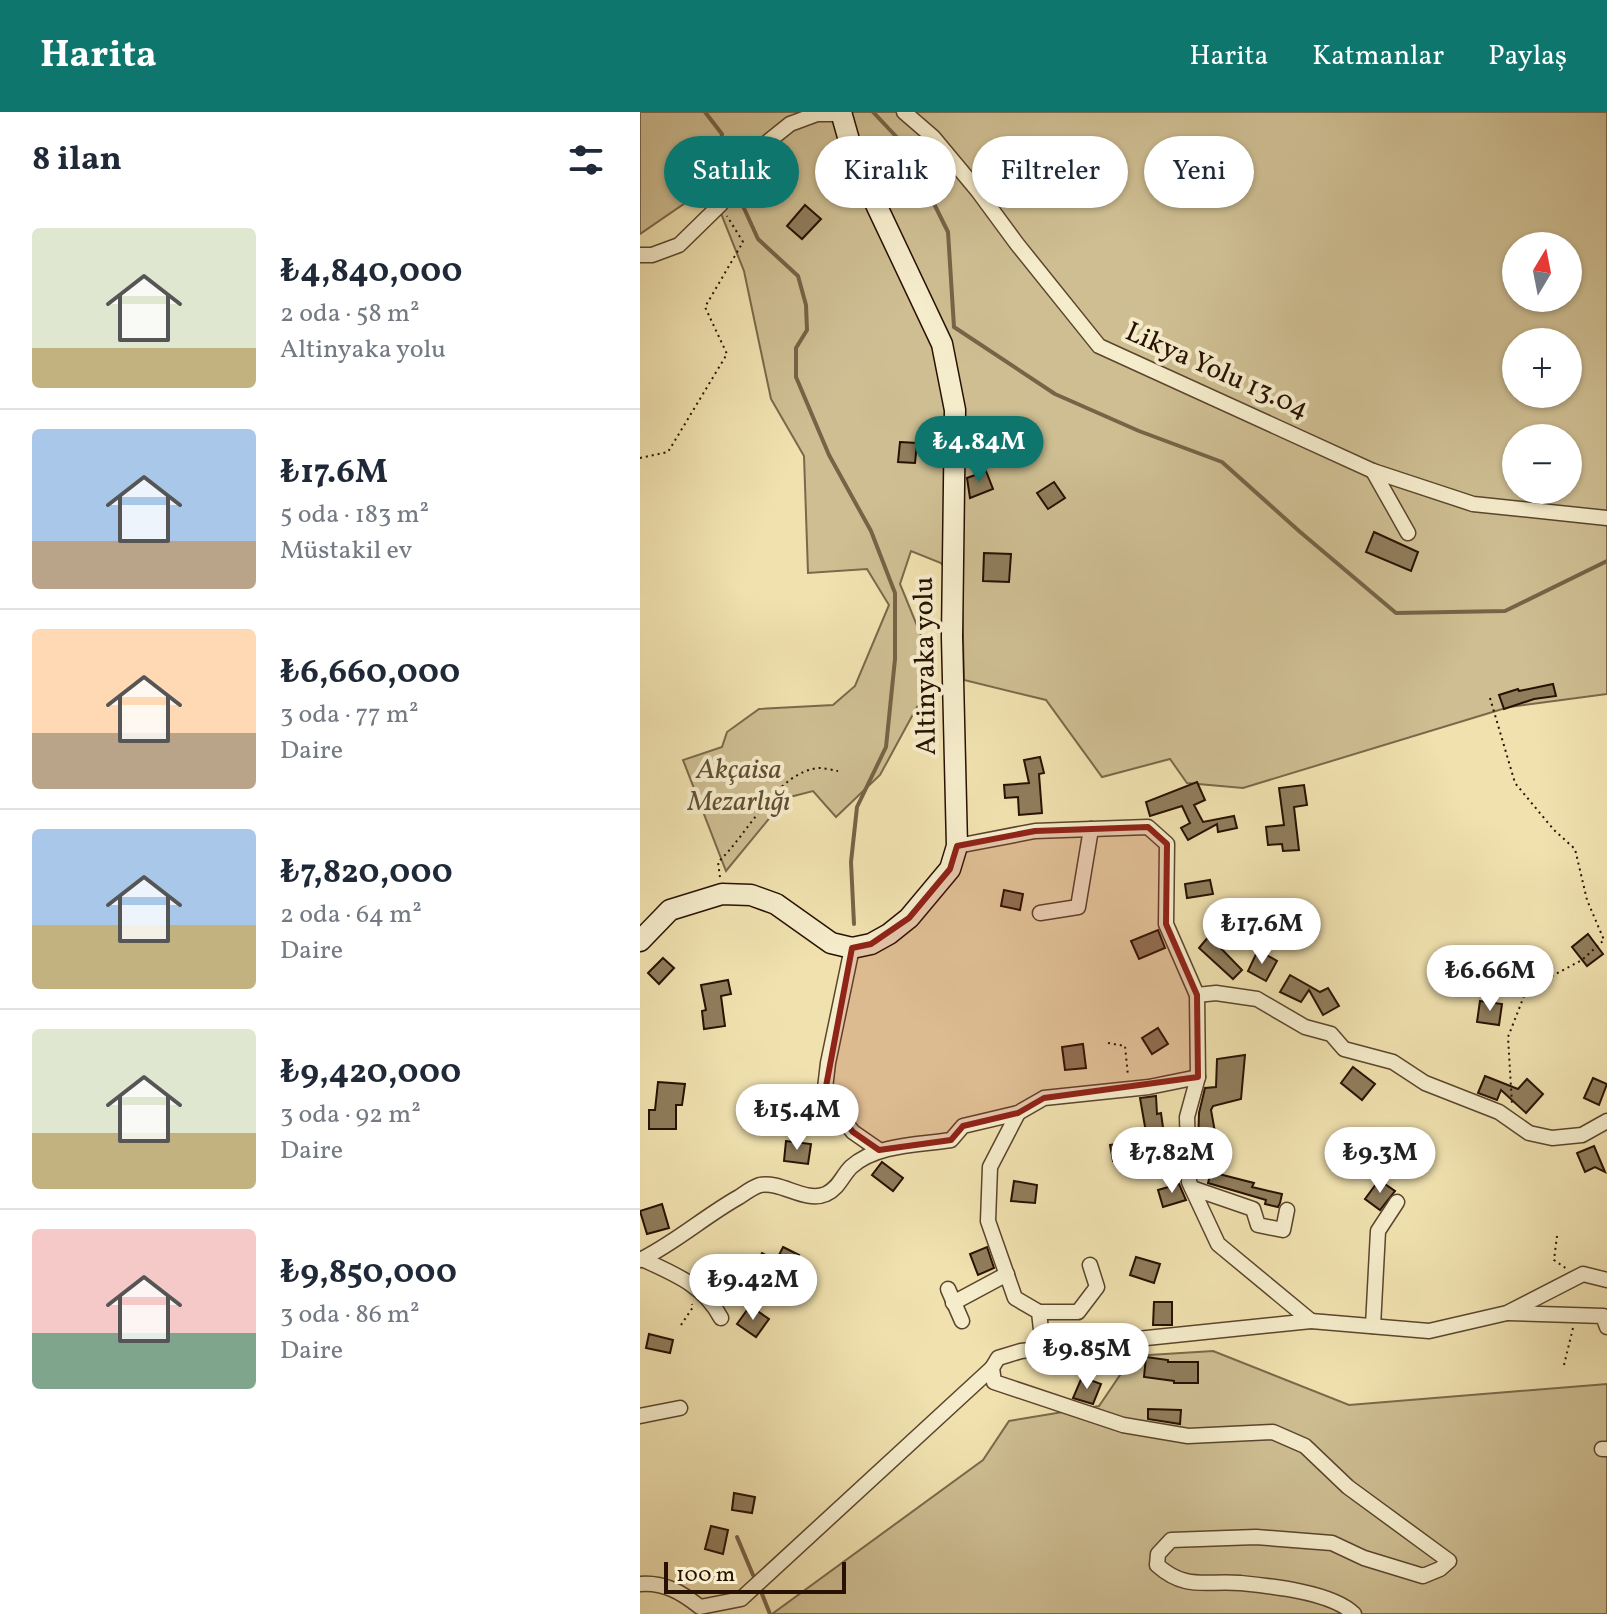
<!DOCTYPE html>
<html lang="tr">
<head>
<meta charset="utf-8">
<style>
  :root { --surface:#fff; --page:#f6f6f7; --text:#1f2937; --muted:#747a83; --line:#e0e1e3; --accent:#0f766e }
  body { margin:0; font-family:Vollkorn,serif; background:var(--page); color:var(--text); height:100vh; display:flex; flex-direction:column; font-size:30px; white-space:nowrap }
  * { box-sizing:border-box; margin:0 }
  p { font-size:26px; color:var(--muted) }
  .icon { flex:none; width:44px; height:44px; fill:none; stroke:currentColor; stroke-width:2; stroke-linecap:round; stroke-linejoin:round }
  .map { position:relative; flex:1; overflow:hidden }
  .sheet { display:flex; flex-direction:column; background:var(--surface); width:640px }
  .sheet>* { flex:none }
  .guide { position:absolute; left:24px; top:24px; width:760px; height:72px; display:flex; gap:16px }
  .needle { width:52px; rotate:10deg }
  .controls { position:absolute; left:862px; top:120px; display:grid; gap:16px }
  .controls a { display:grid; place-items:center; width:80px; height:80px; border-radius:50%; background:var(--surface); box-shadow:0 2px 6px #0004; font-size:40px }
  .scale { position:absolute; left:24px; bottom:20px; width:182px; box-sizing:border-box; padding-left:8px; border:4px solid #281102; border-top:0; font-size:22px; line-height:28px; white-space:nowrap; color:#281102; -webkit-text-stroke:6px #f5eccb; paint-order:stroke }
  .price { position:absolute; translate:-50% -68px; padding:0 18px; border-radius:28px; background:#fff; color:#222; font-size:26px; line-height:52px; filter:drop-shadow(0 2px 4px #0008) }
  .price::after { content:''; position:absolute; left:50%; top:48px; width:24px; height:18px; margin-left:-12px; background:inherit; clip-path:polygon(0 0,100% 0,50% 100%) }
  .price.on { background:var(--accent); color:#fff }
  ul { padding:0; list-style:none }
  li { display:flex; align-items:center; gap:24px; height:200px; padding:0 32px }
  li+li { border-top:2px solid var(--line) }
  li span { display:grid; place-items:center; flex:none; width:224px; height:160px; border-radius:8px; color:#555 }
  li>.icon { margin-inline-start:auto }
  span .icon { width:96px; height:96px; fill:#fffc; stroke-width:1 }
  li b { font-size:34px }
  h2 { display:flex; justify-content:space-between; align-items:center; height:96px; padding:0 32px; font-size:34px }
  .pill { padding:0 28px; border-radius:36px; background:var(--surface); box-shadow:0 2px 6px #0004; font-size:28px; line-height:72px }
  .pill.on { background:var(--accent); color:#fff }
  header { display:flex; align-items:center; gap:48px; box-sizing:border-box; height:112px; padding:0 40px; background:var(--accent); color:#fff }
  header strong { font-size:38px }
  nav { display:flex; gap:44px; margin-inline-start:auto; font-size:28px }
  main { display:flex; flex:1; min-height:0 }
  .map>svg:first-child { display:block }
  .green { fill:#cebe92; stroke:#7b684a; stroke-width:2; fill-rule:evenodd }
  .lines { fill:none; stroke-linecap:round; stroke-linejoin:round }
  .stream { stroke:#776346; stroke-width:4 }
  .building { fill:#907d5c; stroke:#281102; stroke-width:2 }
  .minor-casing { stroke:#5a452d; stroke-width:17 }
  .secondary-casing { stroke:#281102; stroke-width:23 }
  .path { stroke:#281102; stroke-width:2; stroke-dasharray:2 4; stroke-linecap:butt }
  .minor { stroke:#f5eccb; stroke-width:14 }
  .secondary { stroke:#f5eccb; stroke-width:20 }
  .marked { fill:#8f2418; fill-opacity:0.2; stroke:#8f2418; stroke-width:6; stroke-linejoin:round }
  .labels { text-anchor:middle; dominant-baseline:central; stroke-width:8; stroke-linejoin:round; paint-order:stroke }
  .street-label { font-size:28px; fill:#281102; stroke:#f5eccb }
  .park-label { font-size:28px; font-style:italic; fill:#624e34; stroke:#f5eccb }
</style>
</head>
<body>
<header>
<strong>Harita</strong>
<nav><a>Harita</a><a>Katmanlar</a><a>Paylaş</a></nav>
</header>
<main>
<section class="sheet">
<h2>8 ilan<svg class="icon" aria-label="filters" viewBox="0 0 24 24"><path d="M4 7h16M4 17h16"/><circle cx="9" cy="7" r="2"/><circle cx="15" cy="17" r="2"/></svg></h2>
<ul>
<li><span style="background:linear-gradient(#dfe7d0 75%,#c2b280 0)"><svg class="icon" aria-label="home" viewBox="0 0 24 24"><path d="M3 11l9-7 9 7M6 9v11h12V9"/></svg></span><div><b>₺4,840,000</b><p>2 oda · 58 m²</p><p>Altinyaka yolu</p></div></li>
<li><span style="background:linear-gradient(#a9c7e8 70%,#b9a48a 0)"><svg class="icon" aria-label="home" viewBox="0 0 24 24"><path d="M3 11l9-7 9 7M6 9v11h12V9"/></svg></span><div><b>₺17.6M</b><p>5 oda · 183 m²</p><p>Müstakil ev</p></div></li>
<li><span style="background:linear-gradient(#ffd9b3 65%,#b9a48a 0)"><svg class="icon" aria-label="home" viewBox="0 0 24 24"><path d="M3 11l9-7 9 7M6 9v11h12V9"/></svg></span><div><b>₺6,660,000</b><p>3 oda · 77 m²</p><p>Daire</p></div></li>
<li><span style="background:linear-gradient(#a9c7e8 60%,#c2b280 0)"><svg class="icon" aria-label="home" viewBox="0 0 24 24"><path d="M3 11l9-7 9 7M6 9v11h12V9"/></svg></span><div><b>₺7,820,000</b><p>2 oda · 64 m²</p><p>Daire</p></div></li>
<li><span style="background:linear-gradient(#dfe7d0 65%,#c2b280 0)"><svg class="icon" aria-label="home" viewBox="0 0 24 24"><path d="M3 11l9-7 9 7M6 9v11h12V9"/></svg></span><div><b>₺9,420,000</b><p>3 oda · 92 m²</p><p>Daire</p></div></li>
<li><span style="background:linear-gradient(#f6c9c9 65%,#7fa58c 0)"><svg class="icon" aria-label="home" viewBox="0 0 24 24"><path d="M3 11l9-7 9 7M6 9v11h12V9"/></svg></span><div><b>₺9,850,000</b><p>3 oda · 86 m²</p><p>Daire</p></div></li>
</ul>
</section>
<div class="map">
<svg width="967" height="1502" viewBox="0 0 967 1502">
  <rect width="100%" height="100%" fill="#f0e1af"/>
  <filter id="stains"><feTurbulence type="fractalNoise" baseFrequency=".0025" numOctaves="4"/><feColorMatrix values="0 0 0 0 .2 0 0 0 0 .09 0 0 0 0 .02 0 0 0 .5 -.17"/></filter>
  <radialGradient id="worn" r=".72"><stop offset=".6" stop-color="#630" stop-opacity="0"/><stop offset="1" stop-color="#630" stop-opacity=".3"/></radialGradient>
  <g class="green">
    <path d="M 0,0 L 967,0 L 967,582 L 869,595 L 603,676 L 547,671 L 530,647 L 462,665 L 406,588 L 324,568 L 322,481 L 301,451 L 271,439 L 260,472 L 296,560 L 240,663 L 196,705 L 173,679 L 146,686 L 86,759 L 43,648 L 82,635 L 87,620 L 119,597 L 193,593 L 215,574 L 249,493 L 227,457 L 168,461 L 164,344 L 131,287 L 104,159 L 70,74 L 0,122 ZM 876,134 L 928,134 L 928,186 L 876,186 ZM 876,230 L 928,230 L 928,282 L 876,282 ZM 876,326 L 928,326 L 928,378 L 876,378 Z"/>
    <polygon points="573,1239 709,1293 967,1272 967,1502 132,1502 343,1348 369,1309 459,1294 493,1244"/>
  </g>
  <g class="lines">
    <g class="stream">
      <polyline points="65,0 82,22 77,66"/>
      <polyline points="233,0 266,35 308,120 314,215 415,282 499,319 582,350 659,419 756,501 865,499 967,449"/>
      <polyline points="103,94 118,127 158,164 166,193 167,218 156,236 156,265 189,343 231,419 255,481 255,547 246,635 217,695 211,750 214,812"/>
      <polyline points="97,1425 113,1463"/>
      <polyline points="122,1482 130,1502"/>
    </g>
  </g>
  <g class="building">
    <polygon points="165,93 181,107 162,127 147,114"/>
    <polygon points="260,330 277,331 275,351 258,350"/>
    <polygon points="346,359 353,377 330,386 327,366"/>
    <polygon points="414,370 425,386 408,397 397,381"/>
    <polygon points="734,420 778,440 771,459 726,440"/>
    <polygon points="344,441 371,442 369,470 343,469"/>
    <polygon points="913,572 916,584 894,587 864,597 859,583 878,577 879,579"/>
    <polygon points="400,645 404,661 399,662 402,701 379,703 378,685 365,686 364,673 389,671 384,648"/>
    <polygon points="557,670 565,688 554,693 563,710 594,704 597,716 578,720 577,712 548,728 541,716 550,711 542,694 510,704 506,690"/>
    <polygon points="664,673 667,693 654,695 659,738 643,739 642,732 628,733 626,715 644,713 639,676"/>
    <polygon points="570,768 573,782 547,786 545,772"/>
    <polygon points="364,778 383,782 380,798 361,794"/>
    <polygon points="518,818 525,836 499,847 491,829"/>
    <polygon points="948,822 963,842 947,854 932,835"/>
    <polygon points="569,824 602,858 593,867 559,836"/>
    <polygon points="618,838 637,849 626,869 608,859"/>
    <polygon points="23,846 34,856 19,872 8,861"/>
    <polygon points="650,863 680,880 688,876 699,894 683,903 669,878 661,890 640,880"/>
    <polygon points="88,868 91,882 81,884 85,914 64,917 62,899 66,898 61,873"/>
    <polygon points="840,889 862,892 859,913 837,910"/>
    <polygon points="518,916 528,932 512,942 502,926"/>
    <polygon points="443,932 446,956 425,958 422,935"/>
    <polygon points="605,943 601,987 573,994 571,998 577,1031 558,1034 559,1001 565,976 576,975 577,947"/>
    <polygon points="713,955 735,972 722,988 701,971"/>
    <polygon points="845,964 878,977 887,967 903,982 886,1001 861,978 857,988 838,981"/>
    <polygon points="953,966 967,972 959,993 944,986"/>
    <polygon points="18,970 45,972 42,993 36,993 36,1017 9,1017 9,998 15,998"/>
    <polygon points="516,984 517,1002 521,1001 527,1044 512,1046 511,1041 473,1049 470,1033 507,1026 500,986"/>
    <polygon points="130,999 134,1017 115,1020 111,1002"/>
    <polygon points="146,1029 171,1032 168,1052 144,1049"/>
    <polygon points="954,1034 965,1060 955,1055 945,1060 937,1041"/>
    <polygon points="242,1050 263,1066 253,1079 232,1063"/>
    <polygon points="571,1060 614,1071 612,1075 642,1082 640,1091 638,1095 625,1092 626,1088 568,1071"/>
    <polygon points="739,1068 755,1079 740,1098 725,1087"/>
    <polygon points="374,1069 397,1073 395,1091 371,1089"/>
    <polygon points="539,1072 546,1088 523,1095 518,1078"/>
    <polygon points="22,1092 29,1116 7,1122 0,1099"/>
    <polygon points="143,1135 159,1143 156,1148 161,1151 157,1159 138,1150 127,1169 111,1161 122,1141 136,1149"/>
    <polygon points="347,1135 354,1156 338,1163 330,1142"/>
    <polygon points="496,1145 520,1152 514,1171 490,1163"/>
    <polygon points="84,1158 101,1168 89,1188 73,1177"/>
    <polygon points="514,1190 532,1190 532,1213 513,1213"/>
    <polygon points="110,1194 129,1207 116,1225 97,1212"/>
    <polygon points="9,1222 33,1228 30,1241 6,1236"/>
    <polygon points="506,1245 528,1248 528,1250 558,1250 558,1271 534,1271 534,1269 504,1265"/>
    <polygon points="442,1265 461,1272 453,1292 433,1286"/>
    <polygon points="508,1297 541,1298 540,1312 508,1307"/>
    <polygon points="94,1381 115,1385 112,1401 92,1398"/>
    <polygon points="71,1414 88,1418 83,1442 65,1437"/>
  </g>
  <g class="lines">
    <g class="minor-casing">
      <g id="minor">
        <polyline points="264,0 293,25 338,79 377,132 459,234 733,359 833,392 967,406"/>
        <polyline points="0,143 12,143 39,133 80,93 110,44 150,12 177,2 203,2"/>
        <polyline points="733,359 768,421"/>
        <path d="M 317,734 L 395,719 L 508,715 L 527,732 L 526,812 L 557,883 L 558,965 L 547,1005 L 549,1070 L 578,1132 L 671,1209 L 381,1239 L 358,1246 L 352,1256 L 354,1270 L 483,1313 L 548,1324 L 633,1320 L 665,1334 L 708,1375 L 809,1449 L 800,1457 L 783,1464 L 724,1446 L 692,1431 L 616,1425 L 531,1428 L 518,1442 L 517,1453 C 546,1479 566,1468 600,1471 C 630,1474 692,1480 714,1502"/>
        <polyline points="400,801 438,795 451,717"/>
        <polyline points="212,836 188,951 184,985 213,1020 239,1038"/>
        <polyline points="557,883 576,881 617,887 665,915 691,922 704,937 753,950 785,971 859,1000 889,1021 912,1026 942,1023 967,1009"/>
        <polyline points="378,1001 350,1055 348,1109 375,1186 399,1200 403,1236"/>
        <polyline points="552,1076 613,1097 618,1113 643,1118 647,1098"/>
        <path d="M 2,1147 C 34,1162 64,1173 81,1206"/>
        <path d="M 0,1148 C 35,1131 65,1104 99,1085 C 105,1081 113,1075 120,1073 C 142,1069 165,1091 186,1082 C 199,1076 202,1064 211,1055 C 236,1032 279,1033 311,1028 L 323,1014 L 378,1001 L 404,986 L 509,975 L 558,965"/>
        <polyline points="308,1177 322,1209"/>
        <polyline points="313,1191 367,1162"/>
        <polyline points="399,1200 438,1200 457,1175 450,1153"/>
        <polyline points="868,1201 963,1204 967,1215"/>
        <polyline points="671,1209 789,1219 867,1201 943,1162 967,1168"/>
        <polyline points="733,1214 738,1119 757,1090"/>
        <polyline points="0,1304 40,1296"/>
        <polyline points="962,1337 967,1337"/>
        <path d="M 0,1472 C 24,1470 41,1480 60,1495 L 101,1487 L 352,1256"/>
      </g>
    </g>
    <g class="secondary-casing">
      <polyline id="secondary" points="0,829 30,798 82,782 111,783 136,792 191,831 212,836 231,832 249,822 269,806 310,757 317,734 312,525 315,298 302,232 214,46 201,0"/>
    </g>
    <g class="path">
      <polyline points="0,346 28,340 87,242 65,195 103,130 87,104"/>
      <polyline points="850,586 875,671 914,718 935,737 947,788 964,828 942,848 897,872 884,884 868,925 872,992"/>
      <path d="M 80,765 L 78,750 C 107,724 137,659 179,656 C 185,656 192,658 198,659"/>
      <polyline points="468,931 485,934 488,964"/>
      <polyline points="917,1124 914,1148 927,1157"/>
      <polyline points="41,1213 53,1195 52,1192"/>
      <polyline points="924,1253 933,1216"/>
    </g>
    <use href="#minor" class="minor"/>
    <use href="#secondary" class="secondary"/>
  </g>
  <path class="marked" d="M 508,715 L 527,732 L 526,812 L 557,883 L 558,965 L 404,986 L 378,1001 L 323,1014 L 311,1028 L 239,1038 L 213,1020 L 184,985 L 212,836 L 231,832 L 269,806 L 310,757 L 317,734 L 395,719 Z"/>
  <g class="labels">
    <g class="street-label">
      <text transform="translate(577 259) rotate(24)">Likya Yolu 13.04</text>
      <text transform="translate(286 554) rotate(-91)">Altinyaka yolu</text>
    </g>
    <g class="park-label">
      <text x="99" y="658">Akçaisa<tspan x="99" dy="32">Mezarlığı</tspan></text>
    </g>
  </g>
  <rect width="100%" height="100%" filter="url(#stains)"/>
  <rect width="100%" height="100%" fill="url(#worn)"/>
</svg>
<div class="controls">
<a><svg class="needle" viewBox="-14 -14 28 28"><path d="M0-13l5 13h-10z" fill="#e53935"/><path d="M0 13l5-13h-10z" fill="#747a83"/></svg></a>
<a>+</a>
<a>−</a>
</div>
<div class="scale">100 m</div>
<b class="price on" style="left:339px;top:372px">₺4.84M</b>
<b class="price" style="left:622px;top:854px">₺17.6M</b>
<b class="price" style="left:850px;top:901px">₺6.66M</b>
<b class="price" style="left:157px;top:1040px">₺15.4M</b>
<b class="price" style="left:532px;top:1083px">₺7.82M</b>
<b class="price" style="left:740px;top:1083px">₺9.3M</b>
<b class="price" style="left:113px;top:1210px">₺9.42M</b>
<b class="price" style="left:447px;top:1279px">₺9.85M</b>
<div class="guide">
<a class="pill on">Satılık</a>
<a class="pill">Kiralık</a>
<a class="pill">Filtreler</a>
<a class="pill">Yeni</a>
</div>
</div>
</main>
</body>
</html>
